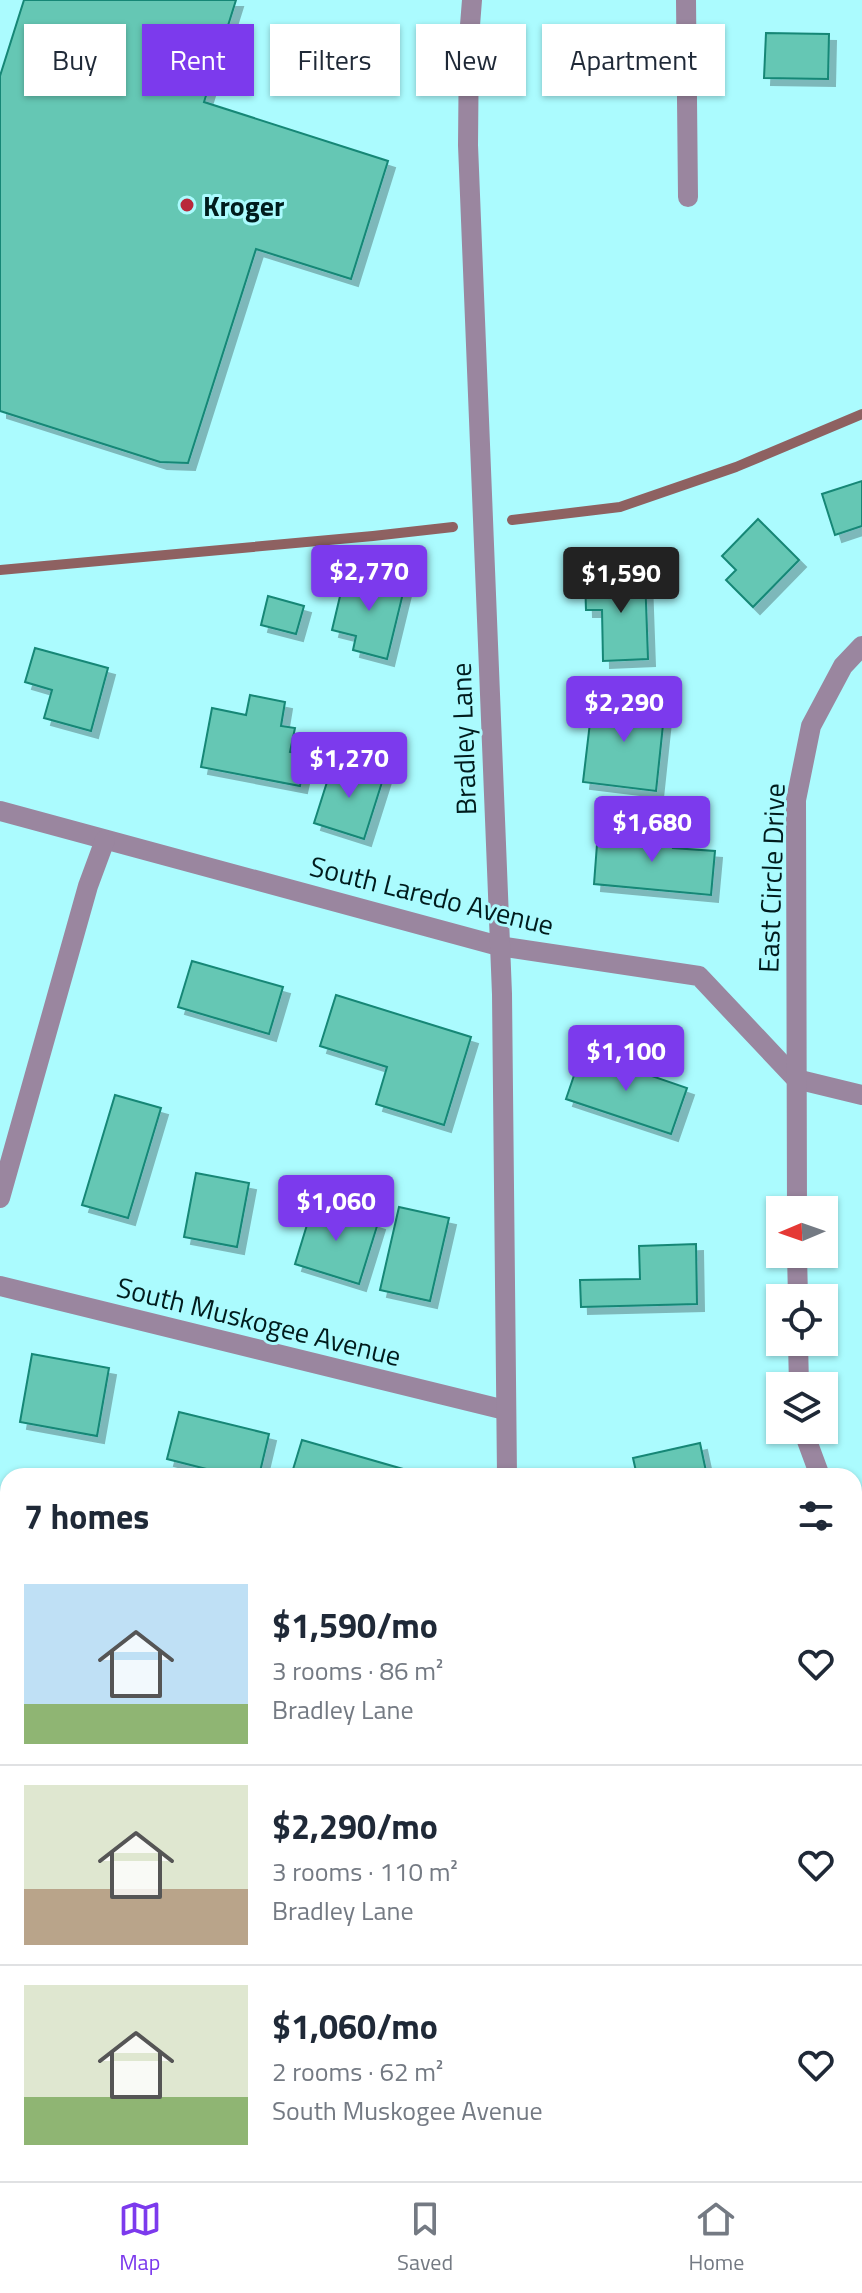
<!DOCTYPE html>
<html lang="en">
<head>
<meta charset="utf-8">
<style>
  :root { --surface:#fff; --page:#f6f6f7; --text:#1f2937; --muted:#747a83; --line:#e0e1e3; --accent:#7c3aed }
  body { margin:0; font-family:"Titillium Web",sans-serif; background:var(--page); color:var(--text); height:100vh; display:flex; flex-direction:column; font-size:30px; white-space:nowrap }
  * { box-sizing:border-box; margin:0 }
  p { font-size:26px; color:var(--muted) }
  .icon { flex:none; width:44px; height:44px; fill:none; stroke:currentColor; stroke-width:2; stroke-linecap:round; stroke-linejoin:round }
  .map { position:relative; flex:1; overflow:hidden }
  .sheet { position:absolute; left:0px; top:1468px; width:862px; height:714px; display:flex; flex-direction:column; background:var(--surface); border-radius:24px 24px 0 0; box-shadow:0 2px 6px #0004 }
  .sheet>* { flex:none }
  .banner { position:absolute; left:24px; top:24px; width:814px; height:72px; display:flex; gap:16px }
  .needle { width:52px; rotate:268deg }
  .controls { position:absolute; left:766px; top:1196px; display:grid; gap:16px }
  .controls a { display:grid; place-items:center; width:72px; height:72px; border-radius:0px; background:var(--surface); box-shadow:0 2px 6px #0004; font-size:40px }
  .price { position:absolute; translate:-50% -68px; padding:0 18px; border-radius:8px; background:var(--accent); color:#fff; font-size:26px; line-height:52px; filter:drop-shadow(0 2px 4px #0008) }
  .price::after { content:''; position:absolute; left:50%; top:48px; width:24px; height:18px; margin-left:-12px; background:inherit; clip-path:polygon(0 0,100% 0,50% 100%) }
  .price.active { background:#222; color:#fff }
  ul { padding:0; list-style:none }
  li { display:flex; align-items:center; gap:24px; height:200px; padding:0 24px }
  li+li { border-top:2px solid var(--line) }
  li span { display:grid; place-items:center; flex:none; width:224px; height:160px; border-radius:0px; color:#555 }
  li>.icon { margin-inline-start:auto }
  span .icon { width:96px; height:96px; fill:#fffc; stroke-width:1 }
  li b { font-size:34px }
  h2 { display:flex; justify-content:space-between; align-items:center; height:96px; padding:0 24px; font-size:34px }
  .tag { padding:0 28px; border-radius:0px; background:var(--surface); box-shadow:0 2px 6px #0004; font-size:28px; line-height:72px }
  .tag.active { background:var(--accent); color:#fff }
  .tabs { display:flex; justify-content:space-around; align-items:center; height:112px; border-top:2px solid var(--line); background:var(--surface); font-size:22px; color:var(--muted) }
  .tabs a { display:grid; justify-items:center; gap:4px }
  .tabs .active { color:var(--accent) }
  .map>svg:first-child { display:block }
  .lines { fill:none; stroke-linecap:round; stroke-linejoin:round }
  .stream { stroke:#8e6161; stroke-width:10 }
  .building { fill:#65c7b4; stroke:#158776; stroke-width:2; filter:url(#shadow) }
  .minor { stroke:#9a869f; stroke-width:20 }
  .tertiary { stroke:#9a869f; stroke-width:20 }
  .poi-dot { fill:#b9283b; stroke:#abfbfe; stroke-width:3 }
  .labels { text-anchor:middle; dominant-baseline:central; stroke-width:6; stroke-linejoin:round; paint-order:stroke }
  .poi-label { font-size:28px; font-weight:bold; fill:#001c1d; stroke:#abfbfe; text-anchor:start }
  .street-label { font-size:28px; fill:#001c1d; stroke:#abfbfe }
</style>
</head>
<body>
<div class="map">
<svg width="862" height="2181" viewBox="0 0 862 2181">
  <defs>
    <filter id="shadow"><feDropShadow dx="7" dy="7" stdDeviation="0" flood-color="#0004"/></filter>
  </defs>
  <rect width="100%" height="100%" fill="#abfbfe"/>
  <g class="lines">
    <g class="stream">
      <polyline points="512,520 620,507 736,467 862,414"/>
      <polyline points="0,570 373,536 453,527"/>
    </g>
  </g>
  <g class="building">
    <polygon points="24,0 236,0 204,102 388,161 351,279 256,249 188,463 160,462 0,411 0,76"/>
    <polygon points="766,33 829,34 828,79 764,78"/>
    <polygon points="862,481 862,526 835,535 822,494"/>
    <polygon points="758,519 799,560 753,607 726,580 736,570 722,556"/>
    <polygon points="346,571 405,585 387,659 353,650 356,636 332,630"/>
    <polygon points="645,575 648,659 603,661 602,610 586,610 585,578"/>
    <polygon points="268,596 304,606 296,634 261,625"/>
    <polygon points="35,648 108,668 91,731 44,718 52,690 25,682"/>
    <polygon points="250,695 285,702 281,726 295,728 290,752 307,755 300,786 201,767 212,708 246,715"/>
    <polygon points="593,697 665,706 656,791 583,782"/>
    <polygon points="334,760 384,776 364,839 314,823"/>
    <polygon points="598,831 674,838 673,848 715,851 711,895 594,884"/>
    <polygon points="192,961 283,987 269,1034 178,1007"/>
    <polygon points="336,995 471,1037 444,1125 376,1104 387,1067 320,1046"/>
    <polygon points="582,1052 687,1088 671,1134 566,1099"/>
    <polygon points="115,1095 161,1108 128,1218 82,1205"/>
    <polygon points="196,1173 249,1183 237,1247 184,1237"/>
    <polygon points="314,1202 378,1223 359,1284 295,1264"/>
    <polygon points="399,1207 449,1218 430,1301 380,1290"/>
    <polygon points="696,1244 697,1304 581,1307 580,1280 640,1279 639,1246"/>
    <polygon points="32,1354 109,1368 97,1436 20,1422"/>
    <polygon points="179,1412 269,1434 259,1476 234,1476 167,1459"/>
    <polygon points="302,1440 417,1473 416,1476 291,1476"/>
    <polygon points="700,1443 707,1476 637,1476 633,1458"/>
    <polygon points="0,1571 8,1572 8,1629 5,1644 0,1643"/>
    <polygon points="854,1706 862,1711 862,1766 854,1762"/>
    <polygon points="854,1963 858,1963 860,2020 854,2020"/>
    <rect x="0" y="1970" width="8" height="46"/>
    <polygon points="854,2138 862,2138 862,2181 807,2181 807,2174 854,2174"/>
  </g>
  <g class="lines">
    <g class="minor">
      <polyline points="686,0 688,197"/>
      <polyline points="0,811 499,946 699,976 796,1079 862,1095"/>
      <polyline points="0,1198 88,886 105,840"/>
      <polyline points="797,1210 796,800 811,726 843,666 862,646"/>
      <polyline points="797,1254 798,1298"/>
      <polyline points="0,1286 505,1410"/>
      <polyline points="798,1342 799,1386"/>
      <polyline points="803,1430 820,1476"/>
      <polyline points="854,1535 862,1544"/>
      <polyline points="854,2095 862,2095"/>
      <polyline points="0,2116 8,2116"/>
      <polyline points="58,2174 58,2181"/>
    </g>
    <g class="tertiary">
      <polyline points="472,0 469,38 468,145 502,994 507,1476"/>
      <polyline points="523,2174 523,2181"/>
    </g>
  </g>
  <circle class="poi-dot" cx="187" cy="205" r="8"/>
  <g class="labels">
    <g class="poi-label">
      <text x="203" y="205">Kroger</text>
    </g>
    <g class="street-label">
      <text transform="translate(463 739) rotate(-92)">Bradley Lane</text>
      <text transform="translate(771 878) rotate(-88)">East Circle Drive</text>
      <text transform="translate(432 895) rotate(14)">South Laredo Avenue</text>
      <text transform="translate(259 1321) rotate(14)">South Muskogee Avenue</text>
    </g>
  </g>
</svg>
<div class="controls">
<a><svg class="needle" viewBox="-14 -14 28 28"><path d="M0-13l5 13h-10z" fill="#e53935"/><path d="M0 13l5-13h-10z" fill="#747a83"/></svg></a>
<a><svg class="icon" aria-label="locate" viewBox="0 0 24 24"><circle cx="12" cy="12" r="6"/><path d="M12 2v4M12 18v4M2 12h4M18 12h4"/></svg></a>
<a><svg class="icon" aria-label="layers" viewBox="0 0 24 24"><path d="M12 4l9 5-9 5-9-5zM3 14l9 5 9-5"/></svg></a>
</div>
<b class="price" style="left:369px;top:613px">$2,770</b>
<b class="price active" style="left:621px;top:615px">$1,590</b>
<b class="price" style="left:624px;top:744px">$2,290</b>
<b class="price" style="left:349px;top:800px">$1,270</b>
<b class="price" style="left:652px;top:864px">$1,680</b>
<b class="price" style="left:626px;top:1093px">$1,100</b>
<b class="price" style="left:336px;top:1243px">$1,060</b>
<div class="banner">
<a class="tag">Buy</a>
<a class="tag active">Rent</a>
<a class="tag">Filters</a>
<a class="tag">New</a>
<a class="tag">Apartment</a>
</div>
<section class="sheet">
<h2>7 homes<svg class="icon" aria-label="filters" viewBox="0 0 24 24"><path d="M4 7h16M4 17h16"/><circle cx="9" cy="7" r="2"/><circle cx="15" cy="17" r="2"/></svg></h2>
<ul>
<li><span style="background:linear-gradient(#bfe0f5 75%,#8fb573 0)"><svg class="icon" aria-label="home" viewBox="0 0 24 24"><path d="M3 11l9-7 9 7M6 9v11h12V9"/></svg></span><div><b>$1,590/mo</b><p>3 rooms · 86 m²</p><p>Bradley Lane</p></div><svg class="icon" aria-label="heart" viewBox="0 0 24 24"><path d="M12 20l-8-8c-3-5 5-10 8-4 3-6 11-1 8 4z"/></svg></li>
<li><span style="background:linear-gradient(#dfe7d0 65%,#b9a48a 0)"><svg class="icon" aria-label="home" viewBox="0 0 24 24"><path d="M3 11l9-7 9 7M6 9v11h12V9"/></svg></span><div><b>$2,290/mo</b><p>3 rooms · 110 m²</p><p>Bradley Lane</p></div><svg class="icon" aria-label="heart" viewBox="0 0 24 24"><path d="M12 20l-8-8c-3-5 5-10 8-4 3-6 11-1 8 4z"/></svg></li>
<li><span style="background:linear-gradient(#dfe7d0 70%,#8fb573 0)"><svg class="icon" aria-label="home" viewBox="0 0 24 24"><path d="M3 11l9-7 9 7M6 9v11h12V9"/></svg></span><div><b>$1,060/mo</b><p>2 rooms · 62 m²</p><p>South Muskogee Avenue</p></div><svg class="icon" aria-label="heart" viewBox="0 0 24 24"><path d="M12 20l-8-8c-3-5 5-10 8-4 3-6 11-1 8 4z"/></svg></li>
</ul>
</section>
</div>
<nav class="tabs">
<a class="active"><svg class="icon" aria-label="map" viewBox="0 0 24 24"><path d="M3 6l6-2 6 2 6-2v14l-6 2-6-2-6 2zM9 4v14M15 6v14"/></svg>Map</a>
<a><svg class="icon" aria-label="saved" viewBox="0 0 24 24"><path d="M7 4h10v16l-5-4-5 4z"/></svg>Saved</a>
<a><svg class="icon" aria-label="home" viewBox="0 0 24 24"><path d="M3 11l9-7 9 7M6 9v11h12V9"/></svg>Home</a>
</nav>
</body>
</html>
